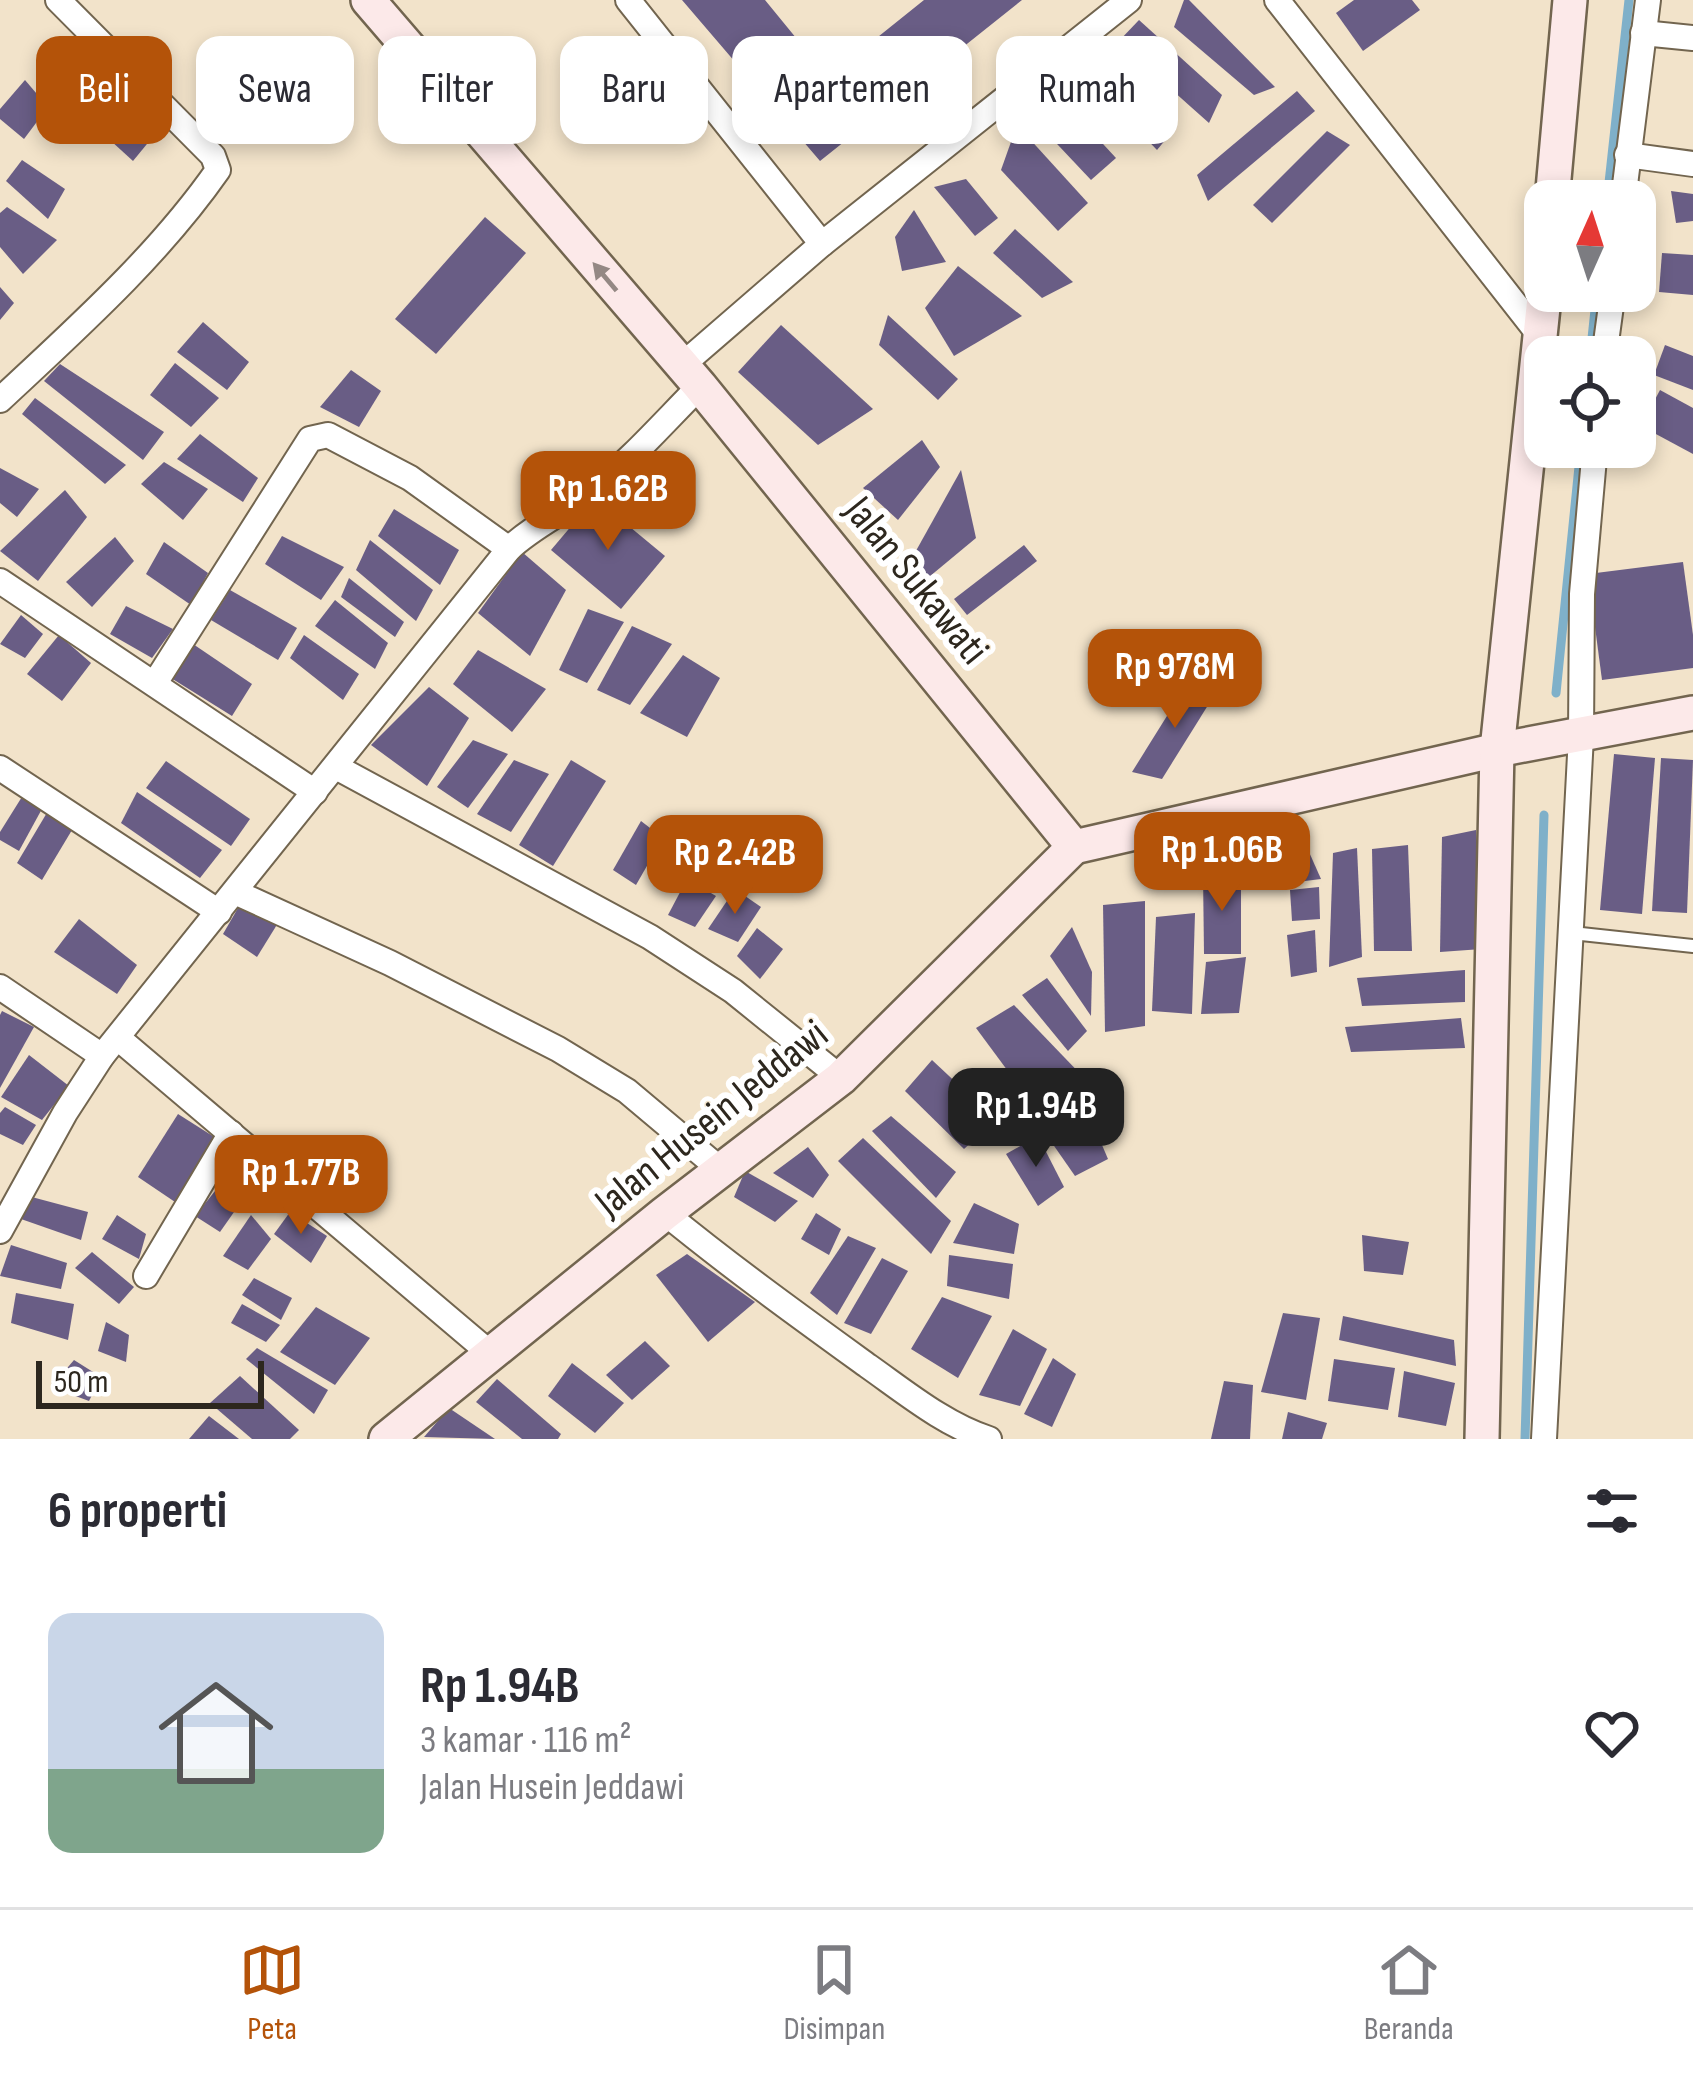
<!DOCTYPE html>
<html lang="id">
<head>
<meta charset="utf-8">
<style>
  :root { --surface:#fff; --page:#f2f2f3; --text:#2b2b33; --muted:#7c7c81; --line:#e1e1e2; --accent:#b45309 }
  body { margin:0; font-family:"Sofia Sans Condensed",sans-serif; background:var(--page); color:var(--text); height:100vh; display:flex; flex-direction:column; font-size:45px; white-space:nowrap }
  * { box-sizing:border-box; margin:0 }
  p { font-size:39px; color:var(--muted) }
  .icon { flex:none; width:66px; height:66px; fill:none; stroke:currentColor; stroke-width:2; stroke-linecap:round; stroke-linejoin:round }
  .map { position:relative; height:1439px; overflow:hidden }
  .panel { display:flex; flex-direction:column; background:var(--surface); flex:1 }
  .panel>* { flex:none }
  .hud { position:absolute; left:36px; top:36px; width:1623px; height:108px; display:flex; gap:24px }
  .needle { width:78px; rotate:3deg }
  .tools { position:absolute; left:1524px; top:180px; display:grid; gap:24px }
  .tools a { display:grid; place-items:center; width:132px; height:132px; border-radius:24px; background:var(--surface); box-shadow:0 6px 18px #0003; font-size:60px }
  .scale { position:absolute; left:36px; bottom:30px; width:228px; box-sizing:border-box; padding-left:12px; border:6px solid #2d271e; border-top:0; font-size:33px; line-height:42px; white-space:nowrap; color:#2d271e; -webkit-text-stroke:9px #fff; paint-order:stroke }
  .price { position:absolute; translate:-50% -102px; padding:0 27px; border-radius:24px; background:var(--accent); color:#fff; font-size:39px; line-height:78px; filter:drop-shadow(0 3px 6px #0008) }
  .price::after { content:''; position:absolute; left:50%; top:72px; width:36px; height:27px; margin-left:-18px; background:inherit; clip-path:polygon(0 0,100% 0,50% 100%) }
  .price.current { background:#222; color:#fff }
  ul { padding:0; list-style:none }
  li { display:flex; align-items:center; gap:36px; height:300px; padding:0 48px }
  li+li { border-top:3px solid var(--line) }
  li span { display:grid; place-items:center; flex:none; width:336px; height:240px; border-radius:24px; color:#555 }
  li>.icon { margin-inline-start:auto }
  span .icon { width:144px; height:144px; fill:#fffc; stroke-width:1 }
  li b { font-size:51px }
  h2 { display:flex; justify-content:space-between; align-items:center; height:144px; padding:0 48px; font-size:51px }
  .pill { padding:0 42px; border-radius:24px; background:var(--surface); box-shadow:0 6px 18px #0003; font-size:42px; line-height:108px }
  .pill.current { background:var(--accent); color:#fff }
  .menu { display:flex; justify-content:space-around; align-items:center; height:168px; border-top:3px solid var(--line); background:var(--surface); font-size:33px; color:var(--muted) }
  .menu a { display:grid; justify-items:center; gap:6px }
  .menu .current { color:var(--accent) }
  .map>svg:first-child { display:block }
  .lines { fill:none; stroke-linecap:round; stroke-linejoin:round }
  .stream { stroke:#7fb0c9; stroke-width:9 }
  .building { fill:#695d85 }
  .lane-casing { stroke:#72654f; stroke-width:16 }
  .street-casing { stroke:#72654f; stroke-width:28 }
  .secondary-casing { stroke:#72654f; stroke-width:38 }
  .lane { stroke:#fff; stroke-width:12 }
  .street { stroke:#fff; stroke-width:24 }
  .secondary { stroke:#fce9e9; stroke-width:33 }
  .oneway { fill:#948884 }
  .labels { text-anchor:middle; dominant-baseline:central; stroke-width:12; stroke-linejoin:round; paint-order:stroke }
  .street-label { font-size:42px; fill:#2d271e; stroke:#fff }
</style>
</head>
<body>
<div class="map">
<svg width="1693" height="1439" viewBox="0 0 1693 1439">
  <rect width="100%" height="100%" fill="#f2e3ca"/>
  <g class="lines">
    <g class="stream">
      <polyline points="1607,201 1629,0"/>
      <polyline points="1590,357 1597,291"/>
      <polyline points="1556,693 1581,447"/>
      <polyline points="1525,1439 1544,815"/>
    </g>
  </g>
  <g class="building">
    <polygon points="682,0 765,0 828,77 924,0 1022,0 820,161"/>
    <polygon points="1184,0 1189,0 1275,87 1254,95 1174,27"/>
    <polygon points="1354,0 1412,0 1420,10 1363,51 1336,13"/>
    <polygon points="1139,20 1222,95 1209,123 1118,42"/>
    <polygon points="1104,47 1176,127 1157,150 1085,75"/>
    <polygon points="25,80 48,107 24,139 0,119 0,109"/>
    <polygon points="1297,91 1315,111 1208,201 1197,175"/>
    <polygon points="125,100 156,133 133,161 99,130"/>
    <polygon points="1067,105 1116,158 1091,180 1042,128"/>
    <polygon points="1017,125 1088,203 1058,231 1001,170"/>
    <polygon points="1327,131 1350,145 1272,223 1253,205"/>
    <polygon points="22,160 65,189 48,219 6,181"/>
    <polygon points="966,179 998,218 975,236 934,187"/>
    <polygon points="1671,191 1693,194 1693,221 1676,223"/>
    <polygon points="7,207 57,240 23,274 0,247 0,213"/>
    <polygon points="914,210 946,262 902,271 895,237"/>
    <polygon points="485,217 526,253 436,354 395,319"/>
    <polygon points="1015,229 1073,282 1042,298 993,253"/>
    <polygon points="1662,253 1693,255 1693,295 1659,292"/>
    <polygon points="958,266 1022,316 954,356 925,308"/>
    <polygon points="0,287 14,303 0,320"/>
    <polygon points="888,315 958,379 938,400 879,345"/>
    <polygon points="203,322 249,362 227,390 177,352"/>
    <polygon points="781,325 873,409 818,445 738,372"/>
    <polygon points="1665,345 1693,356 1693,390 1654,375"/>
    <polygon points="175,363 219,398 191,427 150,395"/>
    <polygon points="60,364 164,432 143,460 44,381"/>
    <polygon points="351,370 381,391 359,427 320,407"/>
    <polygon points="1660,390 1693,408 1693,454 1641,426"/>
    <polygon points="35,398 126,465 105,484 22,414"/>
    <polygon points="200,434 258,478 243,502 177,459"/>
    <polygon points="922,440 940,467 898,520 863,488"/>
    <polygon points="164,462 208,489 183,520 141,484"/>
    <polygon points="0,468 39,489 17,517 0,503"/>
    <polygon points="961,470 976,538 929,577 912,558"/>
    <polygon points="65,490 87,517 38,581 0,551"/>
    <polygon points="595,498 665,556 621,609 551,550"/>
    <polygon points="394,509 459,550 440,585 378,536"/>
    <polygon points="282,536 344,567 321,600 265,564"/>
    <polygon points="115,537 134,561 92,607 66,582"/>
    <polygon points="370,540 433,590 416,621 356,570"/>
    <polygon points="164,542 208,573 191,605 146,574"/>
    <polygon points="1024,545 1037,561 967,615 954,599"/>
    <polygon points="522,552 566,590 530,656 478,613"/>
    <polygon points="1683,562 1693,635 1693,668 1602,680 1588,574"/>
    <polygon points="349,578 404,622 395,637 341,597"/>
    <polygon points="230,590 297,628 278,660 211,620"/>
    <polygon points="335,600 388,643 375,669 315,626"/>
    <polygon points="126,606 173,629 152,658 110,634"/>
    <polygon points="588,609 624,622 587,683 559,670"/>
    <polygon points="21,615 43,634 25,658 0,644"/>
    <polygon points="632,626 672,644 630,705 597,690"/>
    <polygon points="59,635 91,663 62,701 27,674"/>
    <polygon points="304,635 359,674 343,700 290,658"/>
    <polygon points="193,644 252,684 232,716 171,678"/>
    <polygon points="478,650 546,689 512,732 453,684"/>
    <polygon points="683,655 720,678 687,737 640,713"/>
    <polygon points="1190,679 1215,694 1162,779 1132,772"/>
    <polygon points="429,687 469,718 427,786 371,745"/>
    <polygon points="473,740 508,754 468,808 437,787"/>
    <polygon points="1614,754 1655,758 1642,914 1600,910"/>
    <polygon points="1661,758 1693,760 1687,913 1652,911"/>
    <polygon points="514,760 549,774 511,832 477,814"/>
    <polygon points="571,760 606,781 553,866 519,845"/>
    <polygon points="166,761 250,819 231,846 146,788"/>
    <polygon points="25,792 43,807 19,851 0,840 0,832"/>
    <polygon points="137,792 222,850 200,878 121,823"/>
    <polygon points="48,811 72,830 42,880 17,863"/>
    <polygon points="641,821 663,838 636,885 613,870"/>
    <polygon points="1476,830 1482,949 1440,952 1442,837"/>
    <polygon points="1408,845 1412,951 1374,951 1372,849"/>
    <polygon points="1357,848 1362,957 1329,967 1333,853"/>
    <polygon points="1309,852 1321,879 1289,883 1285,858"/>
    <polygon points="1203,874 1241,875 1241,954 1204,954"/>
    <polygon points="687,879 716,896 695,927 668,915"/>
    <polygon points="1319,887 1320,919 1292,921 1290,890"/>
    <polygon points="735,889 761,907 738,942 708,929"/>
    <polygon points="1145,901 1145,1026 1105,1032 1103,905"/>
    <polygon points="238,908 278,923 257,957 223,934"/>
    <polygon points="1195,913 1192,1014 1152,1011 1156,917"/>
    <polygon points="79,919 137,965 117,994 54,952"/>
    <polygon points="1072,927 1092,972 1091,1016 1050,956"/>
    <polygon points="757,928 783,949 760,979 737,956"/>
    <polygon points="1315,930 1317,972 1291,977 1287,935"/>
    <polygon points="1246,957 1239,1013 1201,1014 1206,962"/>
    <polygon points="1465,970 1465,1002 1362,1006 1357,978"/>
    <polygon points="1047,978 1087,1031 1068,1051 1022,995"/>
    <polygon points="1014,1005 1089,1083 1041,1116 976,1028"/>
    <polygon points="2,1011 34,1027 0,1088 0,1015"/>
    <polygon points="1461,1018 1465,1048 1351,1052 1345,1027"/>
    <polygon points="29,1055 69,1086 42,1120 1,1097"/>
    <polygon points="932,1060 996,1120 964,1149 905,1091"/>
    <polygon points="5,1107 36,1125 23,1145 0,1134 0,1113"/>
    <polygon points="1087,1110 1108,1159 1075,1176 1043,1130"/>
    <polygon points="178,1114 219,1140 178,1204 138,1177"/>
    <polygon points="891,1116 956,1172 936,1198 872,1131"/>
    <polygon points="1038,1136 1064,1187 1038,1206 1006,1154"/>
    <polygon points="863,1138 951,1221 931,1254 838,1161"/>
    <polygon points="808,1147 829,1175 813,1198 773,1173"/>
    <polygon points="243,1156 260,1175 220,1232 195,1216"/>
    <polygon points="745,1171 798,1201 775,1222 734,1197"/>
    <polygon points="28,1196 88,1212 81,1240 21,1219"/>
    <polygon points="974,1203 1019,1224 1014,1254 953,1243"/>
    <polygon points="290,1212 327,1236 311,1263 274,1234"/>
    <polygon points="816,1213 841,1229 829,1255 801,1239"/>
    <polygon points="117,1215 146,1234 139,1259 102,1239"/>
    <polygon points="251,1215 271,1239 248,1270 223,1256"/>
    <polygon points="1362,1235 1409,1242 1403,1275 1364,1271"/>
    <polygon points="848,1236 876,1248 837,1315 810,1293"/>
    <polygon points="11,1245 67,1263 61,1289 0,1276"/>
    <polygon points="92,1252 134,1287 119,1304 75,1268"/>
    <polygon points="687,1254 755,1302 708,1342 656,1275"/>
    <polygon points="949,1255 1013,1264 1009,1299 947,1286"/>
    <polygon points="882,1258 908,1271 871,1334 844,1323"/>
    <polygon points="254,1278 292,1298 281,1320 242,1295"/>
    <polygon points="16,1293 74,1304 68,1340 11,1323"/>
    <polygon points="942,1297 992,1316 958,1378 911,1349"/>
    <polygon points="242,1304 280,1325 266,1342 231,1323"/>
    <polygon points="316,1307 370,1338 335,1385 280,1352"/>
    <polygon points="1283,1313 1320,1318 1306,1400 1261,1392"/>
    <polygon points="1343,1316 1454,1340 1456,1366 1339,1340"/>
    <polygon points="106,1322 129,1335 126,1362 98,1351"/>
    <polygon points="1013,1329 1047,1349 1020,1406 979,1395"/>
    <polygon points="645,1341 670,1366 632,1400 606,1375"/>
    <polygon points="257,1348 328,1390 314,1414 246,1359"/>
    <polygon points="1053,1358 1076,1374 1052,1427 1024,1414"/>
    <polygon points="1334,1359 1395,1368 1388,1410 1328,1401"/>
    <polygon points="74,1360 101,1377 89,1401 51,1387"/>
    <polygon points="572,1363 624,1403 595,1433 548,1396"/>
    <polygon points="1404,1371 1455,1383 1446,1426 1398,1417"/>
    <polygon points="240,1376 299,1430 290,1439 252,1439 210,1403"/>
    <polygon points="497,1379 561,1434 558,1439 522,1439 476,1402"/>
    <polygon points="1224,1381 1253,1385 1250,1439 1211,1439"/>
    <polygon points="449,1408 495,1439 424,1437"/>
    <polygon points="1288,1412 1327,1423 1322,1439 1282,1439"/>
    <polygon points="209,1416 239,1439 189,1439"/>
  </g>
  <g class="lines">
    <g class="lane-casing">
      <polyline id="lane" points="1572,933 1693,946"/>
    </g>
    <g class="street-casing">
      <g id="street">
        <polyline points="628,0 822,244"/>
        <polyline points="1277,0 1541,337"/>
        <polyline points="1643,33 1693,38"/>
        <polyline points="1627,155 1693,164"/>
        <polyline points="1623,201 1648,0"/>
        <polyline points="1604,357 1613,291"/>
        <polyline points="681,366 822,244 1129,0"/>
        <path d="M 0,400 C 76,329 158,256 218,170 L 213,156 L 58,0"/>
        <polyline points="0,581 315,792"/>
        <polyline points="155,683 310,439 328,435 410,478 509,549"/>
        <polyline points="336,767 650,937 733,991 841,1078"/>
        <polyline points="0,768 219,912"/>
        <polyline points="235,892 390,963 558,1049 627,1091 721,1170"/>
        <polyline points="0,987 102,1056"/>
        <polyline points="118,1038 492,1355"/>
        <path d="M 665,1213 C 731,1267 799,1316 868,1366 C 905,1392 945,1425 989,1439"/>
        <path d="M 0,1231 L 65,1113 L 102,1056 L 509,549 C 534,525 566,512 593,490 C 632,459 665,421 700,386"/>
        <polyline points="146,1276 231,1133"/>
        <polyline points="1544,1439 1581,736 1582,594 1595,447"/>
      </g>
    </g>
    <g class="secondary-casing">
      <g id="secondary">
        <polyline points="368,0 700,386 1074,847 1497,750 1693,713"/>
        <polyline points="1552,201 1570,0"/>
        <polyline points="386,1439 665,1213 841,1078 1074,847"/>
        <polyline points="1482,1439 1497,750 1545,288"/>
      </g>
    </g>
    <use href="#lane" class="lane"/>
    <use href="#street" class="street"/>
    <use href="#secondary" class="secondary"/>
  </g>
  <defs><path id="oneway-solid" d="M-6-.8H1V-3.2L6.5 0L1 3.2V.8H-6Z" transform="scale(3)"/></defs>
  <use class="oneway" href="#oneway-solid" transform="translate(605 277) rotate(-130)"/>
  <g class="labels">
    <g class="street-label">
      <text transform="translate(916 581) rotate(51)">Jalan Sukawati</text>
      <text transform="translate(712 1119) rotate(-39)">Jalan Husein Jeddawi</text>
    </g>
  </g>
</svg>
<div class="tools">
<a><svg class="needle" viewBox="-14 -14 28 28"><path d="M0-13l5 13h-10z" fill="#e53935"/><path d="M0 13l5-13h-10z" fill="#7c7c81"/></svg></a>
<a><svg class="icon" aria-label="locate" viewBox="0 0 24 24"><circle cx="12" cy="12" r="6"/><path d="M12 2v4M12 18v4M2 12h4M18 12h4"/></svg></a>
</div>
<div class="scale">50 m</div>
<b class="price" style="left:608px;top:553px">Rp 1.62B</b>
<b class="price" style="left:1175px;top:731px">Rp 978M</b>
<b class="price" style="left:1222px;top:914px">Rp 1.06B</b>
<b class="price" style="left:735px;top:917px">Rp 2.42B</b>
<b class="price current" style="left:1036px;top:1170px">Rp 1.94B</b>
<b class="price" style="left:301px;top:1237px">Rp 1.77B</b>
<div class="hud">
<a class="pill current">Beli</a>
<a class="pill">Sewa</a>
<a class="pill">Filter</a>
<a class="pill">Baru</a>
<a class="pill">Apartemen</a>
<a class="pill">Rumah</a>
</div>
</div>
<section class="panel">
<h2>6 properti<svg class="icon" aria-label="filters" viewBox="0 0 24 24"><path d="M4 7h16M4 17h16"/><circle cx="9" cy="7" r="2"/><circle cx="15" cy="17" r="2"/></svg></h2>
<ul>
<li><span style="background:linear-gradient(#c9d6e8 65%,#7fa58c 0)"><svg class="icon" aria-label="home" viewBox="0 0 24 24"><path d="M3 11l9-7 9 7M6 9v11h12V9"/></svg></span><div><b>Rp 1.94B</b><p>3 kamar · 116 m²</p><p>Jalan Husein Jeddawi</p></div><svg class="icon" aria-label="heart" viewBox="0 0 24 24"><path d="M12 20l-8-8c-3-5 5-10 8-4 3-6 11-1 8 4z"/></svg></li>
</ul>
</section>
<nav class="menu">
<a class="current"><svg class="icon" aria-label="map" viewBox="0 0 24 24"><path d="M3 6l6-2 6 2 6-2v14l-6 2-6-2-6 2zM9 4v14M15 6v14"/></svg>Peta</a>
<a><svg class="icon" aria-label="saved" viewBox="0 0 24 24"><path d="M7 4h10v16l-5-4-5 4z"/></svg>Disimpan</a>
<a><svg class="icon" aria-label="home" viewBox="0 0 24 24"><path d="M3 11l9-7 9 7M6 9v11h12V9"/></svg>Beranda</a>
</nav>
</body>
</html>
